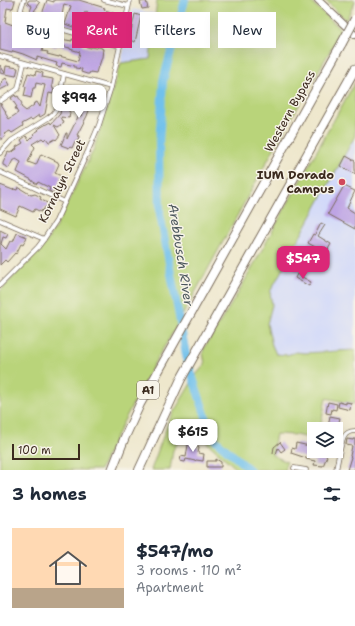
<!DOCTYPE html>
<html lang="en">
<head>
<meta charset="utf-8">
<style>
  :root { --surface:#fff; --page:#f2f2f3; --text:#1f2937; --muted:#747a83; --accent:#db2777 }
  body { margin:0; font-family:"Shantell Sans",sans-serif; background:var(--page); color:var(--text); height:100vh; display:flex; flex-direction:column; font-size:15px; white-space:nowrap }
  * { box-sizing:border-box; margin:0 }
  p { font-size:13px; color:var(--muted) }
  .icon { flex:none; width:22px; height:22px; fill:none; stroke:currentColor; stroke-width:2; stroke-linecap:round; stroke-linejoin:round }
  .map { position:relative; height:470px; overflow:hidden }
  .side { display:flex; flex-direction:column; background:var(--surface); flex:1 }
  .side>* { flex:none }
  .top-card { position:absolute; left:12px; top:12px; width:331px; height:36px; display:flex; gap:8px }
  .tools { position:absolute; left:307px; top:422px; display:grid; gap:8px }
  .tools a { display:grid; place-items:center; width:36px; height:36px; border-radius:0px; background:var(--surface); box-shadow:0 4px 16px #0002; font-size:20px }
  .scale { position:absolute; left:12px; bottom:10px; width:68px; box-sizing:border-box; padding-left:4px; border:2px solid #3b2a1e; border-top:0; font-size:11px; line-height:14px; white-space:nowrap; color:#3b2a1e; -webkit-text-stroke:3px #f7f3e8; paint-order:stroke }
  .price { position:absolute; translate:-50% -34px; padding:0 9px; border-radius:8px; background:#fff; color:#222; font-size:13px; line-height:26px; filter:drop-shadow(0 1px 2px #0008) }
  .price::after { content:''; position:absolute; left:50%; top:24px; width:12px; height:9px; margin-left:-6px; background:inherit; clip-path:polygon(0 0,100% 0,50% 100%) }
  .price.current { background:var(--accent); color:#fff }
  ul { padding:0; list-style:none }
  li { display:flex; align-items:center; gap:12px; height:100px; padding:0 12px }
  li span { display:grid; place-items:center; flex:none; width:112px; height:80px; border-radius:0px; color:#555 }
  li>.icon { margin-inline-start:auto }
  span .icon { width:48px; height:48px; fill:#fffc; stroke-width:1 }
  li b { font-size:17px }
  h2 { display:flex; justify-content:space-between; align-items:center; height:48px; padding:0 12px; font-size:17px }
  .chip { padding:0 14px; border-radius:0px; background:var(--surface); box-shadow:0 4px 16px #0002; font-size:14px; line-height:36px }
  .chip.current { background:var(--accent); color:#fff }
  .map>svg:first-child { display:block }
  .built { fill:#d2d9f9 }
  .green { fill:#b9d47a; stroke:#7a7f4c }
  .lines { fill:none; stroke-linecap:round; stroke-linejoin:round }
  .river { stroke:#71c1ec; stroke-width:8 }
  .building { fill:#bea4e4; fill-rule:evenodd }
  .minor-casing { stroke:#7a6c5b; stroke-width:5.5 }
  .secondary-casing { stroke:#7a6c5b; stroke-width:8 }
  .motorway-casing { stroke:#7a6c5b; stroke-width:10 }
  .minor { stroke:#fff; stroke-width:4 }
  .secondary { stroke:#fff; stroke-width:6 }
  .motorway { stroke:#fff; stroke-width:8 }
  .motorway-bridge-casing { stroke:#7a6c5b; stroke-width:10; stroke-linecap:butt }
  .motorway-bridge { stroke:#fff; stroke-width:8 }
  .poi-dot { fill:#d1495b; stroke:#f7f3e8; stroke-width:1.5 }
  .labels { text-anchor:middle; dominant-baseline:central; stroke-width:3; stroke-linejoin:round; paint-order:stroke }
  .shield { fill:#f7f3e8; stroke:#73665b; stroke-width:1 }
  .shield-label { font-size:11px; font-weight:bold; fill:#3b2a1e }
  .street-label { font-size:12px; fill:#3b2a1e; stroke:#f7f3e8 }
  .poi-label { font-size:12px; font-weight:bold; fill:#3b2a1e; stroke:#f7f3e8; text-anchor:end }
  .water-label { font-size:13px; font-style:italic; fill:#4b575c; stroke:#f7f3e8 }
</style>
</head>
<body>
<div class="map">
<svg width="355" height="470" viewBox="0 0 355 470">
  <rect width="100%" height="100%" fill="#f7f3e8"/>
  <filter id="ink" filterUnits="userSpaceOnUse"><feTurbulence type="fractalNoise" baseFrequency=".025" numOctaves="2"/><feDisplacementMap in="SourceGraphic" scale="8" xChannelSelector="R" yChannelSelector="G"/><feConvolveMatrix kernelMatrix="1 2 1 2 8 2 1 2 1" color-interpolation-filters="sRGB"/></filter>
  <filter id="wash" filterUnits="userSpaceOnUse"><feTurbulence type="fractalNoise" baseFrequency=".012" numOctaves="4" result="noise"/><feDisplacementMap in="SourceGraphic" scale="16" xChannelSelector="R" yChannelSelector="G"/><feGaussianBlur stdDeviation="0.9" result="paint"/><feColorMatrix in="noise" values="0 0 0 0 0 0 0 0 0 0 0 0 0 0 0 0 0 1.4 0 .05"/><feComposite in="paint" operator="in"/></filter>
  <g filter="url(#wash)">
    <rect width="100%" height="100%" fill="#eee7cc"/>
    <g class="built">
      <polygon points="133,9 156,14 150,59 121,63"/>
      <polygon points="355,136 355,350 304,353 296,352 287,355 276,354 272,345 267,324 272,305 270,292"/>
    </g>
    <g class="green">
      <polygon points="157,0 309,0 342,30 275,147 175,329 155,362 115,438 100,470 0,470 0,291 45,244 57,225 93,151 121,63 150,59"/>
      <polygon points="325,0 355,0 355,2 346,20"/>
      <polygon points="355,82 355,136 270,292 272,305 267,324 272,345 276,354 287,355 296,352 304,353 355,350 355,404 326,398 320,429 314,429 314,439 295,435 276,434 272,455 285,461 287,462 285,466 286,470 238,470 204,440 184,433 173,450 170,470 151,470 169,420 196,375 205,364 203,353 204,348 238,293"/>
    </g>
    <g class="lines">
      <polyline class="river" points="185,0 163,81 159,144 160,214 187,360 213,438 250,470"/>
    </g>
    <g id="blocks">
      <g class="building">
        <path d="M 2,0 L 15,0 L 15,1 L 13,8 L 12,7 L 12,9 L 7,8 L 5,22 L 13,25 L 13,24 L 18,25 L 18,26 L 29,29 L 30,27 L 34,28 L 34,30 L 61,36 L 60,39 L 72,41 L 72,39 L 80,41 L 81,38 L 82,39 L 83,46 L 91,48 L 91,47 L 97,48 L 98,47 L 102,48 L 102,49 L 103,49 L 102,57 L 99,66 L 98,66 L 96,73 L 90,72 L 89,74 L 87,74 L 81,72 L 82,69 L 75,68 L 75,66 L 62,63 L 61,67 L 56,66 L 57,63 L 37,57 L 37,60 L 23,54 L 13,51 L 12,53 L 0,50 L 0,2 ZM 45,40 L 53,42 L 52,46 L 56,47 L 57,45 L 70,48 L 70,49 L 80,52 L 78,61 L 59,56 L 59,57 L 47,54 L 48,52 L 42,51 Z"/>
        <polygon points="29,0 36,0 40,3 34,11 37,12 36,18 29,15 29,14 32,6 27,3"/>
        <path d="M 47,0 L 54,2 L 54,0 L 79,0 L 105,8 L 104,10 L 113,12 L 108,26 L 105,38 L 100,37 L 100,35 L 94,32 L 94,31 L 93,30 L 82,27 L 81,30 L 65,24 L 71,6 L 64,4 L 61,21 L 49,18 L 49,19 L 41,17 ZM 85,12 L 93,14 L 91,23 L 82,21 Z"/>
        <polygon points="146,1 148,8 142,9 140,2"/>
        <polygon points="135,14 141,16 135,42 129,40"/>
        <polygon points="0,65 5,73 6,66 18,68 16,76 0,73"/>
        <polygon points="36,71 43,73 42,77 53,79 52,85 53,89 54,89 53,94 49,93 45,114 40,117 39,115 32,120 31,119 22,124 23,126 12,133 10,131 4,134 6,136 0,140 0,104 1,104 6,112 5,113 9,119 18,113 15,108 17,107 11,98 15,95 16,97 18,96 22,104 21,107 26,111 34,105 33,104 37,102 40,107 45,85 36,83 35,88 33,88 31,98 24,96 26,87 24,86 28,73 35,75"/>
        <polygon points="6,78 10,85 0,90 0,84 3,82 2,81"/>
        <polygon points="69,85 76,86 74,96 73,96 72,101 71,101 69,112 70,113 69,118 61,117 64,123 58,127 54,125 60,135 56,140 55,139 50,142 49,142 46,138 44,140 42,138 32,144 35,147 28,162 36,165 41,154 58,162 58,163 59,164 55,173 61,176 56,190 55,189 53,193 49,191 50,188 38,182 37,184 32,181 32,180 17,172 21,162 16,159 14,160 13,160 9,168 3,165 3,163 8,152 10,153 17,149 16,147 23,143 21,140 26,136 29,140 34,135 33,134 39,130 38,129 50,122 51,124 60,114 62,102 65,103 68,91 67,91 68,87 69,87"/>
        <polygon points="86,88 94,89 91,105 87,116 77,135 79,136 78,141 75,141 72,148 70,147 69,148 61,145 66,133 67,133 67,139 79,115 81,116 84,105 81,104 82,98 81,98 82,92 85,93"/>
        <polygon points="346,156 355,161 355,174 341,166"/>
        <polygon points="0,185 13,190 14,189 17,190 18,187 31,195 35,194 41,197 40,199 49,204 47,208 45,207 43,211 42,210 41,212 35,209 33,212 20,206 16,216 0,209"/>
        <polygon points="344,186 355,191 347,208 355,213 355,229 328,214"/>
        <polygon points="321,223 325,225 318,236 331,244 326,253 308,243 313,234 315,235"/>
        <polygon points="0,230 8,234 6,238 3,237 1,244 6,249 10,241 13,242 17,233 27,237 23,245 21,244 16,254 15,253 7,262 5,260 0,265"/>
        <polygon points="309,252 323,259 321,264 307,256"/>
        <polygon points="302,256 306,258 299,272 294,270"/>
        <polygon points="297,274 311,282 309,286 295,278"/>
        <polygon points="328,402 337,404 336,410 332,409 331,414 326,413"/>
        <polygon points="339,402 346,404 346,402 351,403 350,410 338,407"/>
        <polygon points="330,416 340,418 337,430 332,429 333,424 329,423 329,421"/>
        <polygon points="347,439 353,440 353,439 355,439 355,470 347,470 351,457 350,456 352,446 346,445"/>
        <polygon points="189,440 192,442 190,445 197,446 199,448 198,453 204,454 203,461 196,460 195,461 186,459 185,462 180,461 181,456 186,457 188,445 186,442"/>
        <polygon points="280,442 285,449 281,452 278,448 276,454 273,453 274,447"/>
        <polygon points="296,443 314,447 313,451 326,451 325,455 327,456 323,466 314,465 315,461 306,459 306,458 291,453 292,448 295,449"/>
        <polygon points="216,459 221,462 221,467 207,467 207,461 216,461"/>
      </g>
    </g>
  </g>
  <g filter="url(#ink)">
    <use href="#blocks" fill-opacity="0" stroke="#7a6c5b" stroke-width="1"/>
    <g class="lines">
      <g class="minor-casing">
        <g id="minor">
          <path d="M 24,0 C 21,8 18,14 26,19 L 120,46"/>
          <polyline points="104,0 128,6"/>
          <polyline points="0,56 111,87"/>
          <polyline points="0,101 18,89 24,63"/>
          <polyline points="0,153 11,141 48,118 53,114 58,107 64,74"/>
          <polyline points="0,172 65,202"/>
          <polyline points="0,220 44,239"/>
          <polyline points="0,285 38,247 44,239 56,221 88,151 99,125 111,87 130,0"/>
          <polyline points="294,468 306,470"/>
          <path d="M 336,470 C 338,461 340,445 344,437 C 346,433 350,431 355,431"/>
        </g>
      </g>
      <g class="secondary-casing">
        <polyline id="secondary" points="318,0 355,35"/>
      </g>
      <g class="motorway-casing">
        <g id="motorway">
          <polyline points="112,470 125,437 140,404 342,43"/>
          <polyline points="139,470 181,379 355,69"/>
        </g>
      </g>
      <use href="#minor" class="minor"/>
      <use href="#secondary" class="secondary"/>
      <use href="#motorway" class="motorway"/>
      <g class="motorway-bridge-casing">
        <polyline id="motorway-bridge" points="342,43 355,19"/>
      </g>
      <use href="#motorway-bridge" class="motorway-bridge"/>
    </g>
  </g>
  <circle class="poi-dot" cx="342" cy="182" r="4"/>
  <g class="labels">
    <rect class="shield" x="137" y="381" width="22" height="18" rx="3"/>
    <g class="shield-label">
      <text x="148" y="390">A1</text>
    </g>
    <g class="street-label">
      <text transform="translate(290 111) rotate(-61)">Western Bypass</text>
      <text transform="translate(62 181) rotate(-64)">Kornalyn Street</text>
    </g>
    <g class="poi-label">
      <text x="334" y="175">IUM Dorado<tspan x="334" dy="14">Campus</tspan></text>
    </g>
    <g class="water-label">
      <text transform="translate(181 255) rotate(81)">Arebbusch River</text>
    </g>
  </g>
</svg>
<div class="tools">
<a><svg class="icon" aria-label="layers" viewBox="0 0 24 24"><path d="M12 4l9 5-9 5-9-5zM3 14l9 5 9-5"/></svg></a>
</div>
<div class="scale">100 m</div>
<b class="price" style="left:79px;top:119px">$994</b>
<b class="price current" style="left:303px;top:280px">$547</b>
<b class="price" style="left:193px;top:453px">$615</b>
<div class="top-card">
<a class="chip">Buy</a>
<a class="chip current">Rent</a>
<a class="chip">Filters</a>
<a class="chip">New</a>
</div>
</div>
<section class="side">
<h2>3 homes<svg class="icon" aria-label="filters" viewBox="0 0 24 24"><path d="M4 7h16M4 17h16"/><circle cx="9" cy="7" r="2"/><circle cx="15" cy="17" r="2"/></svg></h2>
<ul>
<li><span style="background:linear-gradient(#ffd9b3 75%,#b9a48a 0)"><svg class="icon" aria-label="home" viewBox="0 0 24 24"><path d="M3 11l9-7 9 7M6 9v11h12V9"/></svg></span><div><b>$547/mo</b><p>3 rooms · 110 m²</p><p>Apartment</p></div></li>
</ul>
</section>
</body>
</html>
